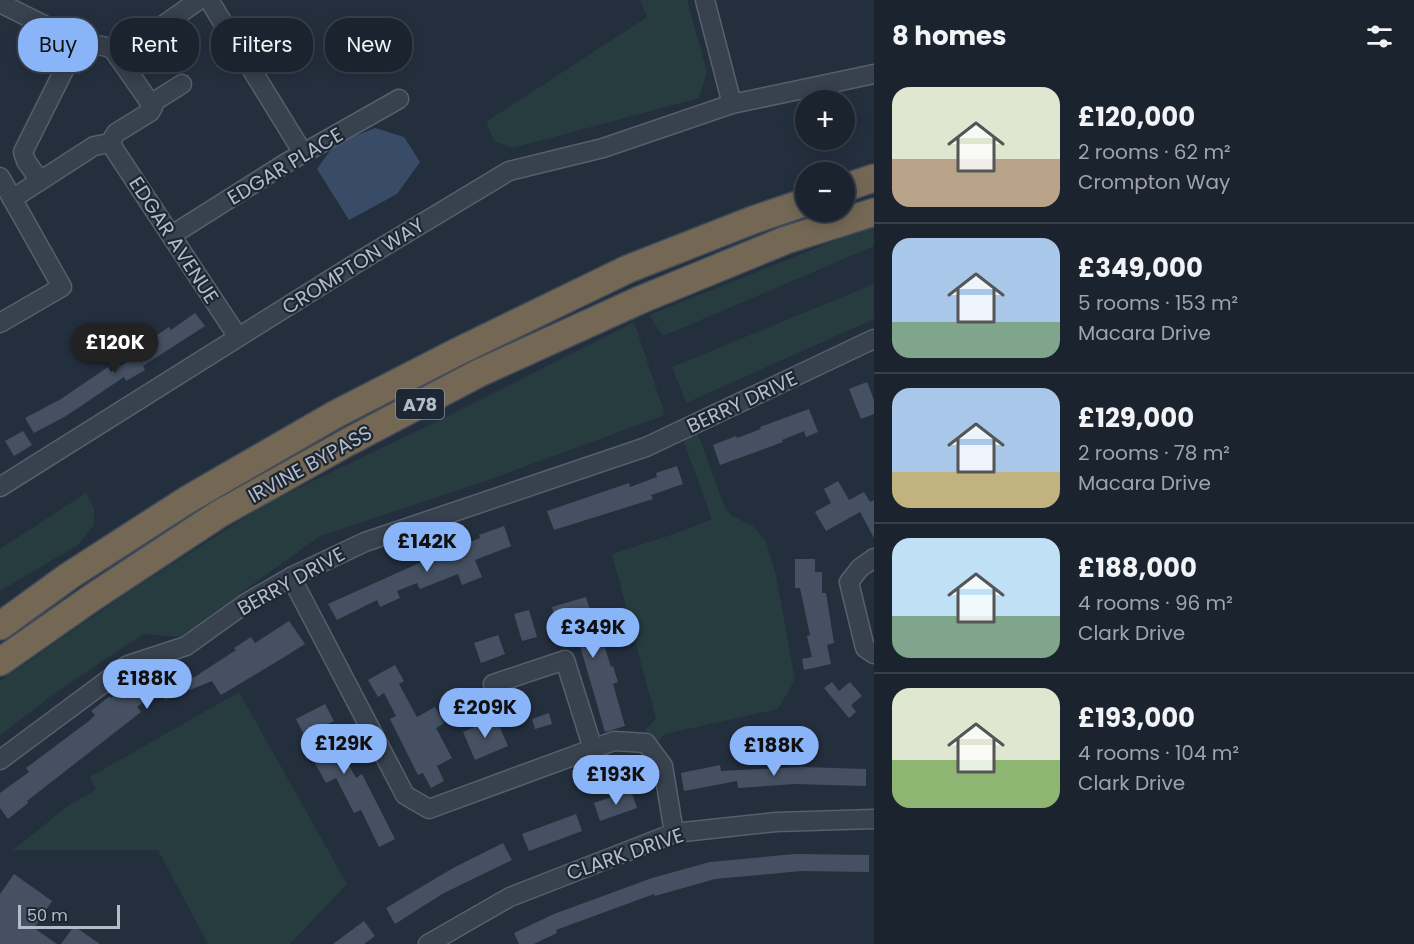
<!DOCTYPE html>
<html lang="en">
<head>
<meta charset="utf-8">
<style>
  :root { --surface:#1b232e; --page:#282f3a; --text:#f1f3f6; --muted:#a0a4aa; --line:#39404a; --accent:#8ab4f8 }
  body { margin:0; font-family:Poppins,sans-serif; background:var(--page); color:var(--text); height:100vh; display:flex; flex-direction:column; font-size:22px; white-space:nowrap }
  * { box-sizing:border-box; margin:0 }
  p { font-size:20px; color:var(--muted) }
  .icon { flex:none; width:33px; height:33px; fill:none; stroke:currentColor; stroke-width:2; stroke-linecap:round; stroke-linejoin:round }
  .map { position:relative; flex:1; overflow:hidden }
  .panel { display:flex; flex-direction:column; background:var(--surface); width:540px }
  .panel>* { flex:none }
  .top-card { position:absolute; left:18px; top:18px; width:570px; height:54px; display:flex; gap:12px }
  .buttons { position:absolute; left:795px; top:90px; display:grid; gap:12px }
  .buttons a { display:grid; place-items:center; width:60px; height:60px; border-radius:50%; background:var(--surface); box-shadow:0 3px 15px #0003,0 0 0 2px var(--line); font-size:30px }
  .scale { position:absolute; left:18px; bottom:15px; width:102px; box-sizing:border-box; padding-left:6px; border:3px solid #b4bcc9; border-top:0; font-size:16px; line-height:21px; white-space:nowrap; color:#b4bcc9; -webkit-text-stroke:4px #1d2633; paint-order:stroke }
  .price { position:absolute; translate:-50% -51px; padding:0 14px; border-radius:21px; background:var(--accent); color:#111; font-size:20px; line-height:39px; filter:drop-shadow(0 2px 3px #0008) }
  .price::after { content:''; position:absolute; left:50%; top:36px; width:18px; height:14px; margin-left:-9px; background:inherit; clip-path:polygon(0 0,100% 0,50% 100%) }
  .price.selected { background:#222; color:#fff }
  ul { padding:0; list-style:none }
  li { display:flex; align-items:center; gap:18px; height:150px; padding:0 18px }
  li+li { border-top:2px solid var(--line) }
  li span { display:grid; place-items:center; flex:none; width:168px; height:120px; border-radius:18px; color:#555 }
  li>.icon { margin-inline-start:auto }
  span .icon { width:72px; height:72px; fill:#fffc; stroke-width:1 }
  li b { font-size:26px }
  h2 { display:flex; justify-content:space-between; align-items:center; height:72px; padding:0 18px; font-size:26px }
  .tag { padding:0 21px; border-radius:24px; background:var(--surface); box-shadow:0 3px 15px #0003,0 0 0 2px var(--line); font-size:21px; line-height:54px }
  .tag.selected { background:var(--accent); color:#111 }
  main { display:flex; flex:1; min-height:0 }
  .map>svg:first-child { display:block }
  .green { fill:#263c3f }
  .water { fill:#394c67 }
  .building { fill:#455162 }
  .lines { fill:none; stroke-linecap:round; stroke-linejoin:round }
  .minor-casing { stroke:#565f6c; stroke-width:21 }
  .highway-casing { stroke:#434c59; stroke-width:30 }
  .minor { stroke:#38414e; stroke-width:18 }
  .highway { stroke:#746855; stroke-width:27 }
  .labels { text-anchor:middle; dominant-baseline:central; stroke-width:4.5; stroke-linejoin:round; paint-order:stroke }
  .shield { fill:#1d2633; stroke:#878f9c; stroke-width:1.5 }
  .shield-label { font-size:18px; font-weight:bold; fill:#b4bcc9 }
  .street-label { font-size:20px; fill:#b4bcc9; stroke:#1d2633 }
</style>
</head>
<body>
<main>
<div class="map">
<svg width="874" height="944" viewBox="0 0 874 944">
  <rect width="100%" height="100%" fill="#242f3e"/>
  <g class="green">
    <polygon points="640,0 687,0 707,72 699,98 513,148 494,141 486,122 647,17"/>
    <polygon points="874,225 874,246 663,336 649,315"/>
    <polygon points="874,284 874,319 686,403 672,367"/>
    <polygon points="634,322 665,415 494,478 320,536 180,637 143,634 55,693 0,735 0,681 124,595 271,501 438,421"/>
    <polygon points="697,432 725,508 732,516 753,526 766,541 776,575 795,680 778,709 665,734 656,743 645,730 656,719 612,554 674,534 712,519 683,439"/>
    <polygon points="86,493 94,509 94,525 78,545 0,591 0,549"/>
    <polygon points="239,692 347,884 290,944 208,944 158,850 13,850 69,805 96,790 90,777"/>
  </g>
  <polygon class="water" points="375,128 404,137 420,162 397,194 349,220 317,169 335,144"/>
  <g class="building">
    <polygon points="195,313 205,326 143,366 145,370 126,381 124,377 66,416 34,433 25,418 61,399 108,367 111,372 143,352 139,347 169,327 171,330"/>
    <polygon points="867,382 874,400 874,414 861,419 849,389"/>
    <polygon points="809,409 818,432 806,437 804,431 782,440 783,442 720,465 713,445 736,436 737,438 761,429 760,427"/>
    <polygon points="23,431 32,445 14,456 5,441"/>
    <polygon points="677,466 683,484 651,495 653,499 554,530 547,511 629,483 630,487 657,477 656,473"/>
    <polygon points="838,481 849,500 864,492 870,502 874,500 874,538 860,512 826,531 815,512 831,503 824,489"/>
    <polygon points="504,526 511,546 475,560 482,577 462,585 458,574 420,589 417,583 397,591 400,598 380,607 377,600 337,620 328,604 437,555 480,538 479,535"/>
    <polygon points="795,559 815,559 815,572 822,572 822,593 826,593 834,643 827,645 831,664 804,670 802,659 812,657 807,636 810,635 800,588 795,588"/>
    <polygon points="586,597 596,630 599,629 611,667 613,666 618,682 613,684 625,726 605,732 574,625 558,629 552,607"/>
    <polygon points="529,610 537,637 522,641 514,614"/>
    <polygon points="289,621 305,644 286,656 221,695 212,681 165,700 160,689 137,707 141,712 27,801 28,803 8,819 0,808 0,793 29,772 26,768 89,721 95,715 91,711 110,696 111,698 132,682 135,686 144,679 148,684 177,672 178,675 189,670 193,678 236,650 234,648 251,637 255,643"/>
    <polygon points="498,635 505,654 481,663 474,643"/>
    <polygon points="395,665 404,681 399,684 417,717 435,707 444,723 436,728 452,758 437,766 444,781 431,788 423,773 418,775 390,719 396,716 384,693 378,697 368,680"/>
    <polygon points="832,682 839,691 850,682 862,696 851,705 856,712 849,718 824,688"/>
    <polygon points="325,704 334,721 315,731 330,760 342,753 356,778 362,774 395,839 379,847 361,810 354,813 336,778 326,783 308,751 311,749 296,719"/>
    <polygon points="549,713 552,724 535,729 532,719"/>
    <polygon points="493,719 495,724 498,723 508,746 475,760 463,732"/>
    <polygon points="720,765 721,771 801,767 866,769 866,786 795,784 738,788 737,781 684,791 681,773"/>
    <polygon points="631,790 637,808 600,821 594,803"/>
    <polygon points="576,814 582,831 529,851 522,834"/>
    <polygon points="503,843 512,860 444,893 395,924 386,908 453,868"/>
    <polygon points="795,854 869,855 869,872 801,871 715,879 655,896 654,894 556,930 557,933 534,944 519,944 514,933 554,914 652,878 710,862"/>
    <polygon points="14,874 52,901 34,928 57,944 0,944 0,894"/>
    <polygon points="364,921 375,936 364,944 333,944"/>
    <polygon points="74,926 100,944 61,944"/>
  </g>
  <g class="lines">
    <g class="minor-casing">
      <g id="minor">
        <polyline points="209,0 303,153"/>
        <polyline points="705,0 732,104"/>
        <polyline points="0,3 78,42 108,47 114,51 153,107 150,112 116,133 110,143 94,146 12,199"/>
        <polyline points="118,57 199,0"/>
        <polyline points="152,103 182,84"/>
        <polyline points="110,143 238,337"/>
        <polyline points="0,177 62,287 0,323"/>
        <polyline points="40,181 26,161 23,152 78,42"/>
        <polyline points="172,235 286,163 399,99"/>
        <polyline points="0,487 363,259 509,171 603,148 732,104 874,74"/>
        <polyline points="874,558 860,568 849,582 865,648 874,654"/>
        <polyline points="291,577 405,795 429,809 614,741 646,743 663,766 674,833"/>
        <polyline points="493,684 565,660 593,749"/>
        <polyline points="0,760 128,665 186,646 246,603 291,577 365,542 646,447 874,339"/>
        <polyline points="428,944 510,897 674,833 776,822 874,819"/>
      </g>
    </g>
    <g class="highway-casing">
      <g id="highway">
        <polyline points="844,188 874,178"/>
        <polyline points="0,626 69,576 187,500 336,414 457,352 628,269 753,220 806,202"/>
        <polyline points="0,662 93,597 219,514 348,442 479,373 640,300 786,240 874,212"/>
      </g>
    </g>
    <use href="#minor" class="minor"/>
    <use href="#highway" class="highway"/>
  </g>
  <g class="labels">
    <rect class="shield" x="396" y="389" width="48" height="30" rx="4.5"/>
    <g class="shield-label">
      <text x="420" y="404">A78</text>
    </g>
    <g class="street-label">
      <text transform="translate(285 166) rotate(-31)">EDGAR PLACE</text>
      <text transform="translate(174 240) rotate(57)">EDGAR AVENUE</text>
      <text transform="translate(353 266) rotate(-32)">CROMPTON WAY</text>
      <text transform="translate(742 402) rotate(-25)">BERRY DRIVE</text>
      <text transform="translate(310 464) rotate(-29)">IRVINE BYPASS</text>
      <text transform="translate(291 581) rotate(-29)">BERRY DRIVE</text>
      <text transform="translate(625 854) rotate(-19)">CLARK DRIVE</text>
    </g>
  </g>
</svg>
<div class="buttons">
<a>+</a>
<a>−</a>
</div>
<div class="scale">50 m</div>
<b class="price selected" style="left:115px;top:374px">£120K</b>
<b class="price" style="left:427px;top:573px">£142K</b>
<b class="price" style="left:593px;top:659px">£349K</b>
<b class="price" style="left:147px;top:710px">£188K</b>
<b class="price" style="left:485px;top:739px">£209K</b>
<b class="price" style="left:344px;top:775px">£129K</b>
<b class="price" style="left:774px;top:777px">£188K</b>
<b class="price" style="left:616px;top:806px">£193K</b>
<div class="top-card">
<a class="tag selected">Buy</a>
<a class="tag">Rent</a>
<a class="tag">Filters</a>
<a class="tag">New</a>
</div>
</div>
<section class="panel">
<h2>8 homes<svg class="icon" aria-label="filters" viewBox="0 0 24 24"><path d="M4 7h16M4 17h16"/><circle cx="9" cy="7" r="2"/><circle cx="15" cy="17" r="2"/></svg></h2>
<ul>
<li><span style="background:linear-gradient(#dfe7d0 60%,#b9a48a 0)"><svg class="icon" aria-label="home" viewBox="0 0 24 24"><path d="M3 11l9-7 9 7M6 9v11h12V9"/></svg></span><div><b>£120,000</b><p>2 rooms · 62 m²</p><p>Crompton Way</p></div></li>
<li><span style="background:linear-gradient(#a9c7e8 70%,#7fa58c 0)"><svg class="icon" aria-label="home" viewBox="0 0 24 24"><path d="M3 11l9-7 9 7M6 9v11h12V9"/></svg></span><div><b>£349,000</b><p>5 rooms · 153 m²</p><p>Macara Drive</p></div></li>
<li><span style="background:linear-gradient(#a9c7e8 70%,#c2b280 0)"><svg class="icon" aria-label="home" viewBox="0 0 24 24"><path d="M3 11l9-7 9 7M6 9v11h12V9"/></svg></span><div><b>£129,000</b><p>2 rooms · 78 m²</p><p>Macara Drive</p></div></li>
<li><span style="background:linear-gradient(#bfe0f5 65%,#7fa58c 0)"><svg class="icon" aria-label="home" viewBox="0 0 24 24"><path d="M3 11l9-7 9 7M6 9v11h12V9"/></svg></span><div><b>£188,000</b><p>4 rooms · 96 m²</p><p>Clark Drive</p></div></li>
<li><span style="background:linear-gradient(#dfe7d0 60%,#8fb573 0)"><svg class="icon" aria-label="home" viewBox="0 0 24 24"><path d="M3 11l9-7 9 7M6 9v11h12V9"/></svg></span><div><b>£193,000</b><p>4 rooms · 104 m²</p><p>Clark Drive</p></div></li>
</ul>
</section>
</main>
</body>
</html>
